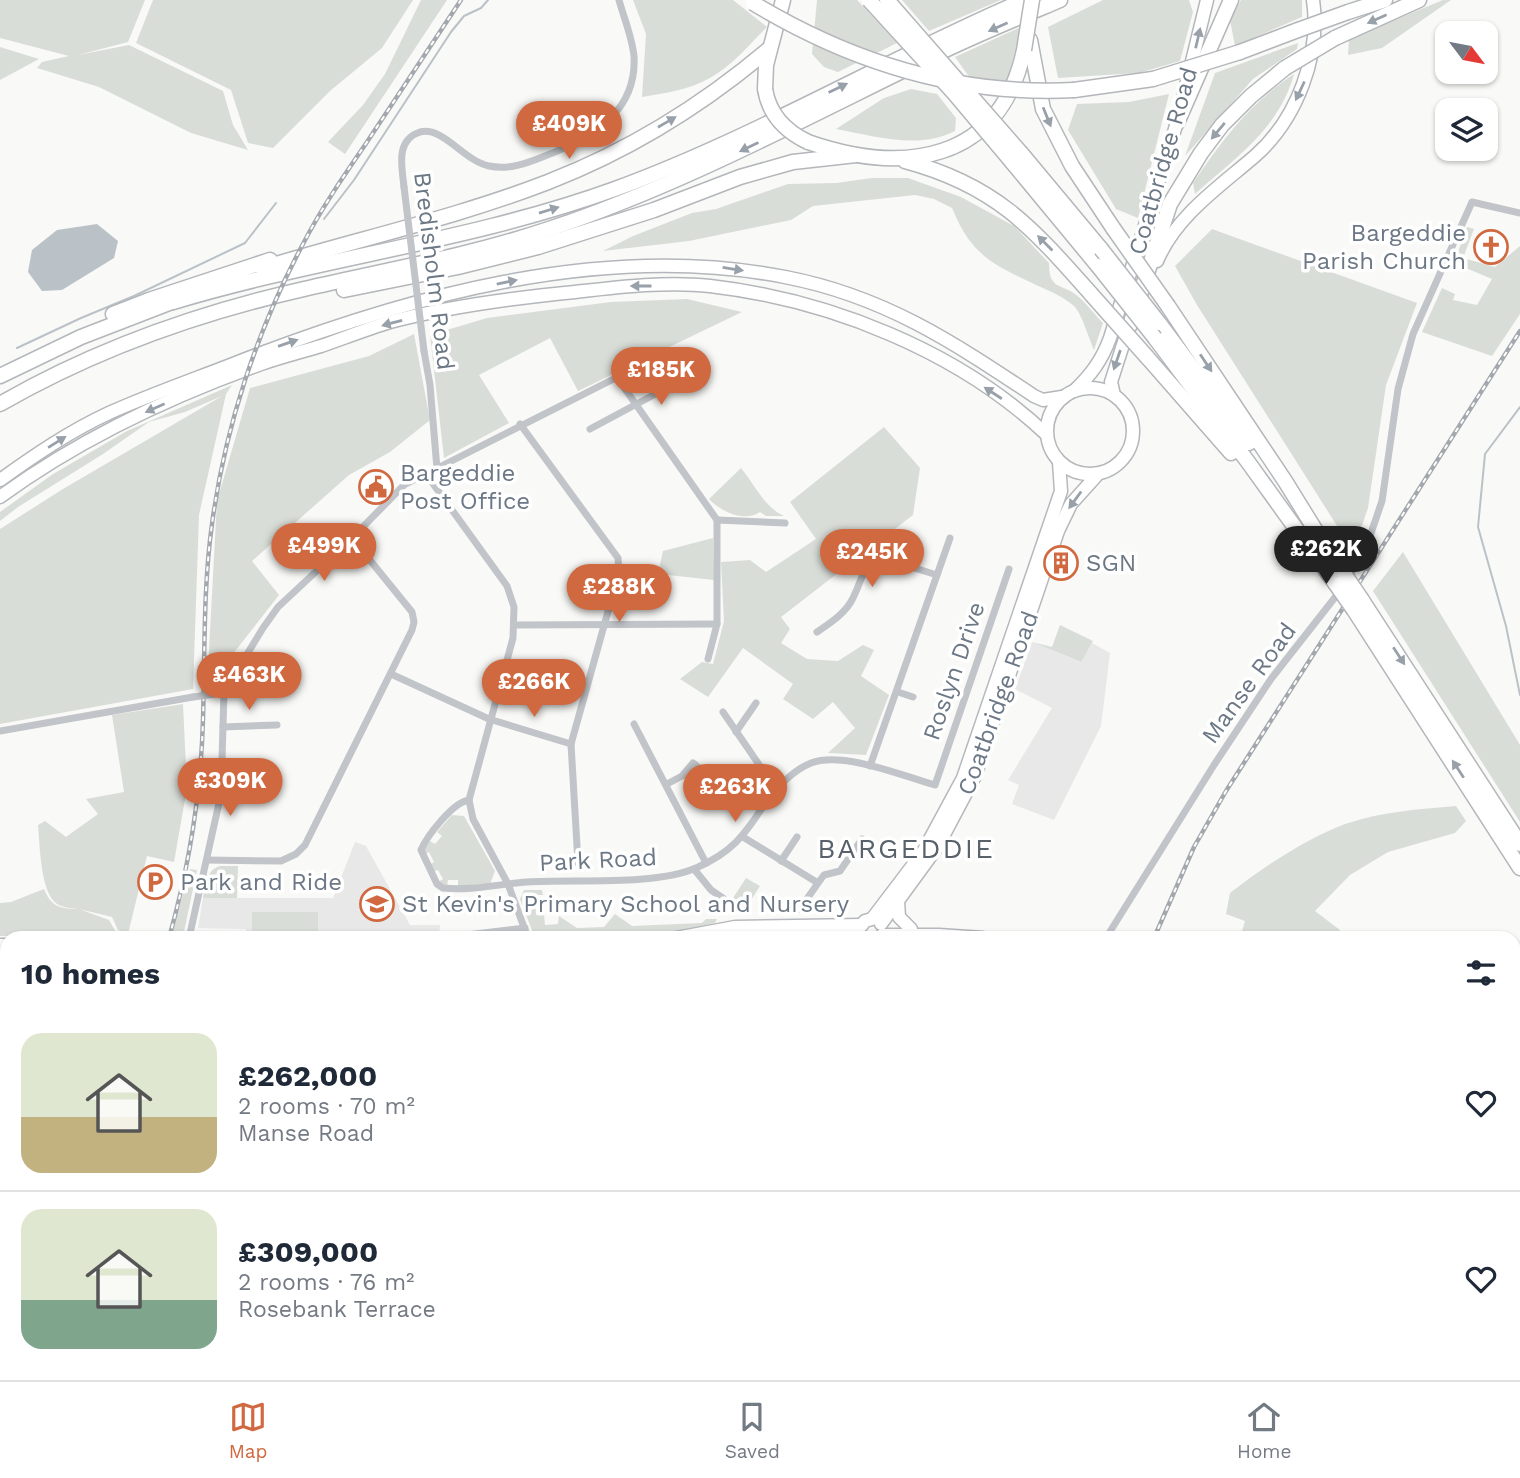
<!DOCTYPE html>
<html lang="en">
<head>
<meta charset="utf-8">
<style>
  :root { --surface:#fff; --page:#f2f2f3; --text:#1f2937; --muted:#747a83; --line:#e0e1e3; --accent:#d16940 }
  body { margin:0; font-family:"Work Sans",sans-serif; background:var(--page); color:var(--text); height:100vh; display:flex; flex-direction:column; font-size:26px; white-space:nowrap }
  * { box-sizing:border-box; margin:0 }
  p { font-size:23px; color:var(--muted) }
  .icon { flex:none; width:38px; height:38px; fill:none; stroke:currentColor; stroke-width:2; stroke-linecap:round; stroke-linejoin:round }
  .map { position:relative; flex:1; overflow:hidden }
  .panel { position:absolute; left:0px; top:931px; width:1521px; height:450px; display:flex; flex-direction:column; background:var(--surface); border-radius:21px 21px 0 0; box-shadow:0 2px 5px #0004 }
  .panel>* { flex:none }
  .needle { width:46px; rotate:122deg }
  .buttons { position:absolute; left:1435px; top:21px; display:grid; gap:14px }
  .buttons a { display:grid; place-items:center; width:63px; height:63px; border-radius:14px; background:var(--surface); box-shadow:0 2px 5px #0004; font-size:35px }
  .price { position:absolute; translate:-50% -60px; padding:0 16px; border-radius:24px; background:var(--accent); color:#fff; font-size:23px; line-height:46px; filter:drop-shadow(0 2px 4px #0008) }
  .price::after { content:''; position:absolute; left:50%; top:42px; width:21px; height:16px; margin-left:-10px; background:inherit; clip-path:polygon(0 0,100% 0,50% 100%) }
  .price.current { background:#222; color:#fff }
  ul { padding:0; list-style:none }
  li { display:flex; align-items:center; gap:21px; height:175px; padding:0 21px }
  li+li { border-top:2px solid var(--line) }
  li span { display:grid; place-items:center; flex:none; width:196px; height:140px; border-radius:21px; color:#555 }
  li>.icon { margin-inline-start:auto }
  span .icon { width:84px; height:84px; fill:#fffc; stroke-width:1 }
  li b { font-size:30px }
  h2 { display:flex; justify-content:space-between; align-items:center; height:84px; padding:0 21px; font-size:30px }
  .dock { display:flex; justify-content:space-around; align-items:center; height:98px; border-top:2px solid var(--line); background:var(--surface); font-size:19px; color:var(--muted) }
  .dock a { display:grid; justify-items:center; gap:4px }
  .dock .current { color:var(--accent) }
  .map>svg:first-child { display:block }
  .built { fill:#e7e8e7 }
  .green { fill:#d9ddd7 }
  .water { fill:#bac2c7 }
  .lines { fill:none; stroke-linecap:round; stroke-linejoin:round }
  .stream { stroke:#bac2c7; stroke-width:2 }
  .primary-casing { stroke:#b5b8bc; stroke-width:15 }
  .trunk-casing { stroke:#b3b6ba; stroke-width:15 }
  .motorway-casing { stroke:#b3b6ba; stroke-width:17 }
  .minor { stroke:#c1c4c8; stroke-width:7 }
  .primary { stroke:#fff; stroke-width:12 }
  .trunk { stroke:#fff; stroke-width:12 }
  .motorway { stroke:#fff; stroke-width:14 }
  .rail-casing { stroke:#a3a8ae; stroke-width:4.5 }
  .rail { stroke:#fff; stroke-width:2; stroke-dasharray:5; stroke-linecap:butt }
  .motorway-bridge-casing { stroke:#b3b6ba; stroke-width:17; stroke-linecap:butt }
  .minor-bridge { stroke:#c1c4c8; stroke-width:7 }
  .motorway-bridge { stroke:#fff; stroke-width:14 }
  .oneway { fill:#98a0aa }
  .labels { text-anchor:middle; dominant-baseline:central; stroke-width:7; stroke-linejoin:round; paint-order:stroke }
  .street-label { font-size:24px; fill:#6c7885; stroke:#fff }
  .poi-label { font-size:24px; fill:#6c7885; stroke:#fff; text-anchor:start }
  .quarter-label { font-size:28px; letter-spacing:2px; fill:#59626b; stroke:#fff }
</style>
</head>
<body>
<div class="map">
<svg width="1520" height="1380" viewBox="0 0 1520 1380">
  <rect width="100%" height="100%" fill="#f9f9f7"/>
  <g class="built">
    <polygon points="1032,642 1080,662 1092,643 1110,653 1101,726 1054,820 1012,804 1019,785 1008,780 1052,708 1015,689"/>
    <polygon points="355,842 366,846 410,925 440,925 439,938 246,938 246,929 198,928 203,898 333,898"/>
    <rect x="147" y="1374" width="182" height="6"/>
  </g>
  <g class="green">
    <polygon points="0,0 145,0 128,42 78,55 129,45 223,91 233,125 248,150 191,133 99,87 37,68 42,62 69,56 0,38"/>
    <polygon points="153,0 413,0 382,48 330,91 273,148 248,143 231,90 136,43"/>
    <polygon points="421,0 447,0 345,154 328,142 363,105 385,74"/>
    <path d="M 633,0 L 733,0 L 767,27 C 750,44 732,66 710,78 C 689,90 665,93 642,97 L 646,34 Z"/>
    <polygon points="817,0 857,0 897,43 838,72 824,67 812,54"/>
    <polygon points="902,0 1001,0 929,31"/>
    <polygon points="1103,0 1189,0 1193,12 1180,61 1139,73 1058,78 1048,27"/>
    <polygon points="1241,0 1302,0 1302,17 1235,46 1230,20"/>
    <polygon points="1443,0 1451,0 1382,48 1348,55 1349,39"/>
    <polygon points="1021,27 1007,83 970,78 955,57"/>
    <polygon points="1298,43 1297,49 1253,79 1185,156 1215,73"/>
    <polygon points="0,47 39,59 0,80"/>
    <path d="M 1294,74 C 1279,129 1236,157 1195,194 L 1193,183 C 1224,138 1249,104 1294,74 Z"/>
    <path d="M 911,89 L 937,94 L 956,118 L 955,131 C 917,150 875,136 836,129 L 884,98 Z"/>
    <polygon points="1169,94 1138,218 1116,209 1068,130 1077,104 1129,102"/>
    <path d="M 872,178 L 908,178 L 961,197 L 1014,226 L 1049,263 C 1049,289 1059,283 1075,294 C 1085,301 1094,314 1103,323 L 1094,350 C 1089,339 1082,314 1074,306 C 1064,297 1048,290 1036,285 C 992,264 971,255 952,208 L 934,199 L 915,195 L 813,206 L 791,220 L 689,241 L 603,251 L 633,236 L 692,213 L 716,209 L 788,184 L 836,183 Z"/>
    <polygon points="1467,227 1474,229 1463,258 1495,267 1520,246 1520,314 1492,356 1422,332 1442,288 1455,294 1453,300 1477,305 1492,279 1454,263"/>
    <polygon points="1212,229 1417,303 1386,385 1368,508 1353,551 1197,305 1175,266"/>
    <polygon points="687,299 742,312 578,391 550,338 479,375 509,423 444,458 430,335 487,318 611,302"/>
    <polygon points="414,334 430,420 390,452 349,475 252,561 279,595 207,687 217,501 250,388 369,356"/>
    <polygon points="232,385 226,394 199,515 193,689 0,724 0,529 63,489 222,396 185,412 149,422 103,454 18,507 0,521 0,512 53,474 127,431"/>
    <polygon points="884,427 920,468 913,515 781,617 790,629 781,643 807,659 838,661 863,645 874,650 861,676 889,695 866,755 828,753 855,728 833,702 813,719 783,699 793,684 743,648 708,697 680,679 702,662 713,664 724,621 721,562 750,560 766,572 816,539 790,502"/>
    <path d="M 741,468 C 755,485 764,507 784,516 L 766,516 L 760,512 C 744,523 720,511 709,499 Z"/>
    <polygon points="713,538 714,580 658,574 663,551"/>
    <polygon points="1403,552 1520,745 1520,822 1373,591"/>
    <polygon points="1060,625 1093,641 1081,662 1032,642 1052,647"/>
    <path d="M 183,704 L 187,788 L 174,862 L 147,856 L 128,934 L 118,930 L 112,917 L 79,909 L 109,920 L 117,934 L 0,936 L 0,903 L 11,902 L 44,889 C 51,906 59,909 78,909 C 71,908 63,908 57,904 C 40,892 40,845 38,825 L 45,821 L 66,837 L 98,814 L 86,799 L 124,792 L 112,715 Z"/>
    <path d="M 1456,806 L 1466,821 L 1455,833 L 1388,852 L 1350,875 L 1315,911 L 1340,930 L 1334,938 L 1240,938 L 1245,921 L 1226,914 L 1230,893 C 1263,867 1306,839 1345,824 C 1380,812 1419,809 1456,806 Z"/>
    <polygon points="452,815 464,816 495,871 490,884 458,886 458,880 448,880 447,886 438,882 443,879 438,870 432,872 429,865 434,862 429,852 423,855 422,851 430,841 435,844 442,836 437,832"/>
    <path d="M 220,866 L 238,866 L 237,898 L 203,898 C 206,885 206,870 220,866 Z"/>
    <polygon points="190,869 197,870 184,932 176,938 171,938"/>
    <polygon points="746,878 760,886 748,905 742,907 731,901"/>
    <polygon points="524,890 542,890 543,895 535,895 536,915 544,915 545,925 558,924 559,916 577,928 604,927 615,914 632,926 702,923 706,919 717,919 715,923 645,938 535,938 520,899"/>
    <rect x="252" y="912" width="66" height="26"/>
    <polygon points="794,932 834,938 740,938 741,933"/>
    <polygon points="32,1374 137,1374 137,1380 31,1380"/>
    <polygon points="329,1374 552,1374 548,1380 523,1380 518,1377 514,1380 330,1380"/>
    <rect x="1114" y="1374" width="93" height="6"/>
    <polygon points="1234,1374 1314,1374 1317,1380 1233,1380"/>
  </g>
  <polygon class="water" points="97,224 118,241 114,258 62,290 42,291 28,272 32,250 57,230"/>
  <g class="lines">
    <g class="stream">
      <polyline points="324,219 354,180 451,32 464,16 481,8 488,0"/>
      <polyline points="17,348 81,318 134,296 245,243 276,203"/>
      <polyline points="1520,407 1485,454 1478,527 1506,626 1520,695"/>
      <polyline points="4,1078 7,1080"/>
      <polyline points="63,1380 64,1374"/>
    </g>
    <g class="primary-casing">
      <g id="primary">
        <polyline points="898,901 899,917 911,929"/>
        <polyline points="881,924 938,846 975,776 1058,531 1071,504 1098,474"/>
        <polyline points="837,931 846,938"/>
        <polyline points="882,935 939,935 983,938"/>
        <polyline points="676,938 735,927 862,925"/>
        <polyline points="858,938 858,929 865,921 872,919 923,852 963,778 1061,491 1059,462"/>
        <polyline points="0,945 7,945"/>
        <polyline points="1514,1328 1520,1329"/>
        <polyline points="687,1380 692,1374"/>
        <polyline points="700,1380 706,1374"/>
      </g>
    </g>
    <g class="trunk-casing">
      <g id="trunk">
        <polyline points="1183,98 1207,0"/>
        <path d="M 1157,261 C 1176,216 1219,187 1255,156 C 1297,119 1321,55 1313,0"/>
        <circle cx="1090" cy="431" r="43"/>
        <path d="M 1074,391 C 1091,375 1102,360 1110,338 L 1179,116"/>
        <polyline points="1114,395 1111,382 1129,326"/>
        <path d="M 0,480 C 35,455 70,431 109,413 C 149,395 192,380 233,364 C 404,297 601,241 785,277 C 884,296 953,342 1034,396 L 1043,400 L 1062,397"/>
        <path d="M 0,497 C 79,439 169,397 261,364 C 281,357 301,352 321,346 C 344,338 367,329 390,322 C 450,306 513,298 575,292 C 618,287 667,281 710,286 C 830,300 958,351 1046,434"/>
      </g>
    </g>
    <g class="motorway-casing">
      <g id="motorway">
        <polyline points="1348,12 1385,0"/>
        <polyline points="1335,38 1419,0"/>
        <polyline points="1030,40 1043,109 1072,166 1113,228"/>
        <polyline points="1240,52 1298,30"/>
        <polyline points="765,89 766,65 783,0"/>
        <polyline points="1074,90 1153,79"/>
        <polyline points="1177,123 1231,0"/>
        <path d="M 808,142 C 903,175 1000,163 1024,50"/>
        <polyline points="1021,153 1101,249"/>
        <path d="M 905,161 C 995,185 1031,226 1091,294"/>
        <polyline points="1012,162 1098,266"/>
        <path d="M 263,268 C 358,239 455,218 548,182 C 628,151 704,104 769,49"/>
        <polyline points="344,290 458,267 538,247 654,210 740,177 793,162 856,155"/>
        <path d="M 173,302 C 319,258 472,241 615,189 C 757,137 887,59 1025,0"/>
        <polyline points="1168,306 1285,481 1337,565"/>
        <polyline points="113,314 149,300 270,260"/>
        <polyline points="1159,323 1249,443"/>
        <polyline points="1130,325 1170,204 1201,153 1222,125 1251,96 1285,68"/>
        <polyline points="1155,338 1248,462 1335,583"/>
        <polyline points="1147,357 1231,453"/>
        <polyline points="0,376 81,337 182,298"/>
        <path d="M 0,404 C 94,350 198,313 304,289 C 386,270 469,256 549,229 C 687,183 814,113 945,50 C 983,32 1022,16 1060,0"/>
        <polyline points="1362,600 1520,844"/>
        <polyline points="1354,610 1520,868"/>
      </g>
    </g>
    <g class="minor">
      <path d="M 404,187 C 402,167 395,140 420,132 C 443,126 464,161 489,166 C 513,171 534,160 555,152 C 597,134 637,109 634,56 C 632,37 624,18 619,0"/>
      <polyline points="424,351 430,385 437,469"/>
      <polyline points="616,376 717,520 717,624 708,659"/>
      <polyline points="520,424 618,558 619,572 571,744 578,863"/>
      <polyline points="590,429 674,384"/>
      <polyline points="426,474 507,586 514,607 513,638 469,800 473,819 508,884 528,938"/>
      <polyline points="717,520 785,523"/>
      <polyline points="1347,581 1369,539 1382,501 1398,389 1413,334 1472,202 1520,213"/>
      <polyline points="515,625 717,624"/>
      <path d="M 817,632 C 830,623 846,613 853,598 C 864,576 858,575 879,557 L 937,575"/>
      <polyline points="391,674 489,719 571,744"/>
      <polyline points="898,692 913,697"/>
      <polyline points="723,712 775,788"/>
      <polyline points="634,724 706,863"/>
      <polyline points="223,727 277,725"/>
      <polyline points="0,731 193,697"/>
      <polyline points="736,732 756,703"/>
      <polyline points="870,766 950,538"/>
      <path d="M 667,784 L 682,776 L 693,763 C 705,771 712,785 724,794"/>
      <path d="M 469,800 C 453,802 427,836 421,850 L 437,884 L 443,888 C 472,891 499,884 527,882 C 575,879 654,886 696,868 C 731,853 744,836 764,805 C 774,790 793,770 811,763 C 843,751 903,776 935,785 L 1009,569"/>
      <polyline points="743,837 818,883 800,909"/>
      <polyline points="207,860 281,861 296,854 305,845 412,630 414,622 412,612 352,538"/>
      <polyline points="781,861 797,837"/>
      <polyline points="694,869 711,890 740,910"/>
      <polyline points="818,883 824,875 840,871 862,839"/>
      <polyline points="467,935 525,928"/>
      <polyline points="189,938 221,794 224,692 263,628 278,607 352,538 404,485 667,352"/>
      <polyline points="1106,938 1214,765 1271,679 1340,591"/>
      <polyline points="224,1374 224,1380"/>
      <polyline points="834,1380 836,1374"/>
      <polyline points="872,1380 875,1374"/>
      <polyline points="945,1380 945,1374"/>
      <polyline points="993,1380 996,1374"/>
      <polyline points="1046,1380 1046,1374"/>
    </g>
    <use href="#primary" class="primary"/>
    <use href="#trunk" class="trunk"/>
    <use href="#motorway" class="motorway"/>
    <g class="rail-casing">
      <g id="rail">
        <path d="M 169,938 C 189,867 201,793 203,719 C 205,654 203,589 212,524 C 225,427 257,330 303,244 C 321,209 343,177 365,145 C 397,97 429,48 461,0"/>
        <polyline points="1154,938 1194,847 1226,791 1520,331"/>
        <polyline points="24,1380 25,1374"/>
        <polyline points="1100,1380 1100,1374"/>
      </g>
    </g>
    <use href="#rail" class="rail"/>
    <g class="motorway-bridge-casing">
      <g id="motorway-bridge">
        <polyline points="869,0 954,93 1012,162"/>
        <polyline points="887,0 1021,153"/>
        <path d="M 753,3 C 851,62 959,96 1074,90"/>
        <polyline points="1298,30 1348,12"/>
        <polyline points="1024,50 1032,0"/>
        <polyline points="1285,68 1335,38"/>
        <polyline points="1153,79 1240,52"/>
        <path d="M 765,89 C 769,114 785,131 808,142"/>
        <polyline points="1113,228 1168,306"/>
        <polyline points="1101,249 1159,323"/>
        <polyline points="1098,266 1155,338"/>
        <polyline points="1091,294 1147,357"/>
        <polyline points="1343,572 1362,600"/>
        <polyline points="1335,583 1354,610"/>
      </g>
    </g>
    <g class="minor-bridge">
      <polyline points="404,187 424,351"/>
      <polyline points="193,697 215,694"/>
    </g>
    <use href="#motorway-bridge" class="motorway-bridge"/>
  </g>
  <defs><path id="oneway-solid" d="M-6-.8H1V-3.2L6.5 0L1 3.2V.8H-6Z" transform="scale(1.75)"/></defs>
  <g class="oneway">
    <use href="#oneway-solid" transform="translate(1377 19) rotate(156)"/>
    <use href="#oneway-solid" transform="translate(998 27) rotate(156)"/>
    <use href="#oneway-solid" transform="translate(1198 38) rotate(-77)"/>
    <use href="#oneway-solid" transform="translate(838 88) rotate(-26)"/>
    <use href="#oneway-solid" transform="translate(1300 91) rotate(115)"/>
    <use href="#oneway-solid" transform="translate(1047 117) rotate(68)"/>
    <use href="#oneway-solid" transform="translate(667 122) rotate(-30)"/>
    <use href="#oneway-solid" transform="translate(1218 131) rotate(130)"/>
    <use href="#oneway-solid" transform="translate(749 147) rotate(154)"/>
    <use href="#oneway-solid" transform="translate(549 210) rotate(-17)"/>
    <use href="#oneway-solid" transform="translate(1045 243) rotate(-135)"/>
    <use href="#oneway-solid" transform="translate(733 269) rotate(9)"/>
    <use href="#oneway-solid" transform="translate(507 282) rotate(-12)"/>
    <use href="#oneway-solid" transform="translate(641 286) rotate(180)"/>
    <use href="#oneway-solid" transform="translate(392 323) rotate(165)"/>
    <use href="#oneway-solid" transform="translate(288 343) rotate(-19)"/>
    <use href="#oneway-solid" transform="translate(1117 360) rotate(109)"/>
    <use href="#oneway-solid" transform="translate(1206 363) rotate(56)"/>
    <use href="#oneway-solid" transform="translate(993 393) rotate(-147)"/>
    <use href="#oneway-solid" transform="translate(155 408) rotate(156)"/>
    <use href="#oneway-solid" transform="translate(57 442) rotate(-32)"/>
    <use href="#oneway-solid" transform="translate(1075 500) rotate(126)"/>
    <use href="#oneway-solid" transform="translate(1399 656) rotate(57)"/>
    <use href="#oneway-solid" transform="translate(1458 769) rotate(-123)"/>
  </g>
  <defs>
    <g id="church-ring" transform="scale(1.75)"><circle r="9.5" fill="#fff" stroke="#d16940" stroke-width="1.5"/><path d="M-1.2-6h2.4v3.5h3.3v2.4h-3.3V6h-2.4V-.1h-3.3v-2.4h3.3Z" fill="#d16940"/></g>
    <g id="civic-ring" transform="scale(1.75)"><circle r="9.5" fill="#fff" stroke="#d16940" stroke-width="1.5"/><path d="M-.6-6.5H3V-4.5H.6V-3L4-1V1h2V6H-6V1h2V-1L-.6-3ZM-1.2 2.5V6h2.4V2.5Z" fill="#d16940"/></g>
    <g id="building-ring" transform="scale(1.75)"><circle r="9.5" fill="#fff" stroke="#d16940" stroke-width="1.5"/><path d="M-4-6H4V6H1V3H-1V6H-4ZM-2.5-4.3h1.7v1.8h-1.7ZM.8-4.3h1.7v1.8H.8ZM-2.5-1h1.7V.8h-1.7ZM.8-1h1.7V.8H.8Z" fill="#d16940"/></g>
    <g id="parking-ring" transform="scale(1.75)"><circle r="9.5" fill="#fff" stroke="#d16940" stroke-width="1.5"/><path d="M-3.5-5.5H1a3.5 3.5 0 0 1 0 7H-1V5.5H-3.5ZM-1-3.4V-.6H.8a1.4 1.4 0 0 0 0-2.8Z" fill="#d16940"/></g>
    <g id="school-ring" transform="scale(1.75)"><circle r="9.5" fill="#fff" stroke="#d16940" stroke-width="1.5"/><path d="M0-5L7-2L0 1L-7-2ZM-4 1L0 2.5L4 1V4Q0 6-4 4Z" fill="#d16940"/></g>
  </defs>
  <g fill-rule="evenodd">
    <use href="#church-ring" x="1491" y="247"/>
    <use href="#civic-ring" x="376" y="487"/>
    <use href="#building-ring" x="1061" y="563"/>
    <use href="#parking-ring" x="155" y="882"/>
    <use href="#school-ring" x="377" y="904"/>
  </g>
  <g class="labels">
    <g class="street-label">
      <text transform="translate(1163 161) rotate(-74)">Coatbridge Road</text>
      <text transform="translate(434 271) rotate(83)">Bredisholm Road</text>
      <text transform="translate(954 671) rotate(-71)">Roslyn Drive</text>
      <text transform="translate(1249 683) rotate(-54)">Manse Road</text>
      <text transform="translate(998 703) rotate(-70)">Coatbridge Road</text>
      <text transform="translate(598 860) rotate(-3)">Park Road</text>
    </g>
    <g class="poi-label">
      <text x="1466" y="233" text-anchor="end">Bargeddie<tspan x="1466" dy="28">Parish Church</tspan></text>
      <text x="400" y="473">Bargeddie<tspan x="400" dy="28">Post Office</tspan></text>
      <text x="1086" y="563">SGN</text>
      <text x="180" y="882">Park and Ride</text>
      <text x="402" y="904">St Kevin's Primary School and Nursery</text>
    </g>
    <g class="quarter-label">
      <text x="906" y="848">BARGEDDIE</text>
    </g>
  </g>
</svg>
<div class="buttons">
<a><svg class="needle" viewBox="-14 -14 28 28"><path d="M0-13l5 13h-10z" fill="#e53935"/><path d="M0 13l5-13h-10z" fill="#747a83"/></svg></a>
<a><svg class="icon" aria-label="layers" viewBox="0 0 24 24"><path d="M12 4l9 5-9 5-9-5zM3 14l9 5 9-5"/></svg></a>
</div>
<b class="price" style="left:569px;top:161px">£409K</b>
<b class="price" style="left:661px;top:407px">£185K</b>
<b class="price" style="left:324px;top:583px">£499K</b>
<b class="price current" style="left:1326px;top:586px">£262K</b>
<b class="price" style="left:872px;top:589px">£245K</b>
<b class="price" style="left:619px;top:624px">£288K</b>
<b class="price" style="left:249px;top:712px">£463K</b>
<b class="price" style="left:534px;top:719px">£266K</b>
<b class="price" style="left:230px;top:818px">£309K</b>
<b class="price" style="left:735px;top:824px">£263K</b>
<section class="panel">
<h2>10 homes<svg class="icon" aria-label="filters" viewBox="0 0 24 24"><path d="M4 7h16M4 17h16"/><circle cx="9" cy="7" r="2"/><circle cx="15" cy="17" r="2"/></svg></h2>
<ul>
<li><span style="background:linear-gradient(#dfe7d0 60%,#c2b280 0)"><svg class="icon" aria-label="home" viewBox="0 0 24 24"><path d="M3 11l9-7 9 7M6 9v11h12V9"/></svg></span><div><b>£262,000</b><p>2 rooms · 70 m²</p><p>Manse Road</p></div><svg class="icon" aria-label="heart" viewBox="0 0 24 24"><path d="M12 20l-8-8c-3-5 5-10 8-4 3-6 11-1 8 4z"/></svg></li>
<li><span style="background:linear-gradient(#dfe7d0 65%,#7fa58c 0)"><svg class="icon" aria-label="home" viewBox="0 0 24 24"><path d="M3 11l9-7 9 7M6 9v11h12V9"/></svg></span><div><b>£309,000</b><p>2 rooms · 76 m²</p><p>Rosebank Terrace</p></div><svg class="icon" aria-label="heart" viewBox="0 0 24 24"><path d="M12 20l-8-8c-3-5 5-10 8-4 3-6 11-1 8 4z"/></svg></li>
</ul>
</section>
</div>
<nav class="dock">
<a class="current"><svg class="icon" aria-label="map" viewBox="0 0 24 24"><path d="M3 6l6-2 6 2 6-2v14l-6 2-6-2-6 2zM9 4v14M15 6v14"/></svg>Map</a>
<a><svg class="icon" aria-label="saved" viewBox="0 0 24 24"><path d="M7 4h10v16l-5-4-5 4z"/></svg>Saved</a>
<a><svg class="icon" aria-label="home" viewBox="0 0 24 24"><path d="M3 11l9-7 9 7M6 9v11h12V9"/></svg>Home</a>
</nav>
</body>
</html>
